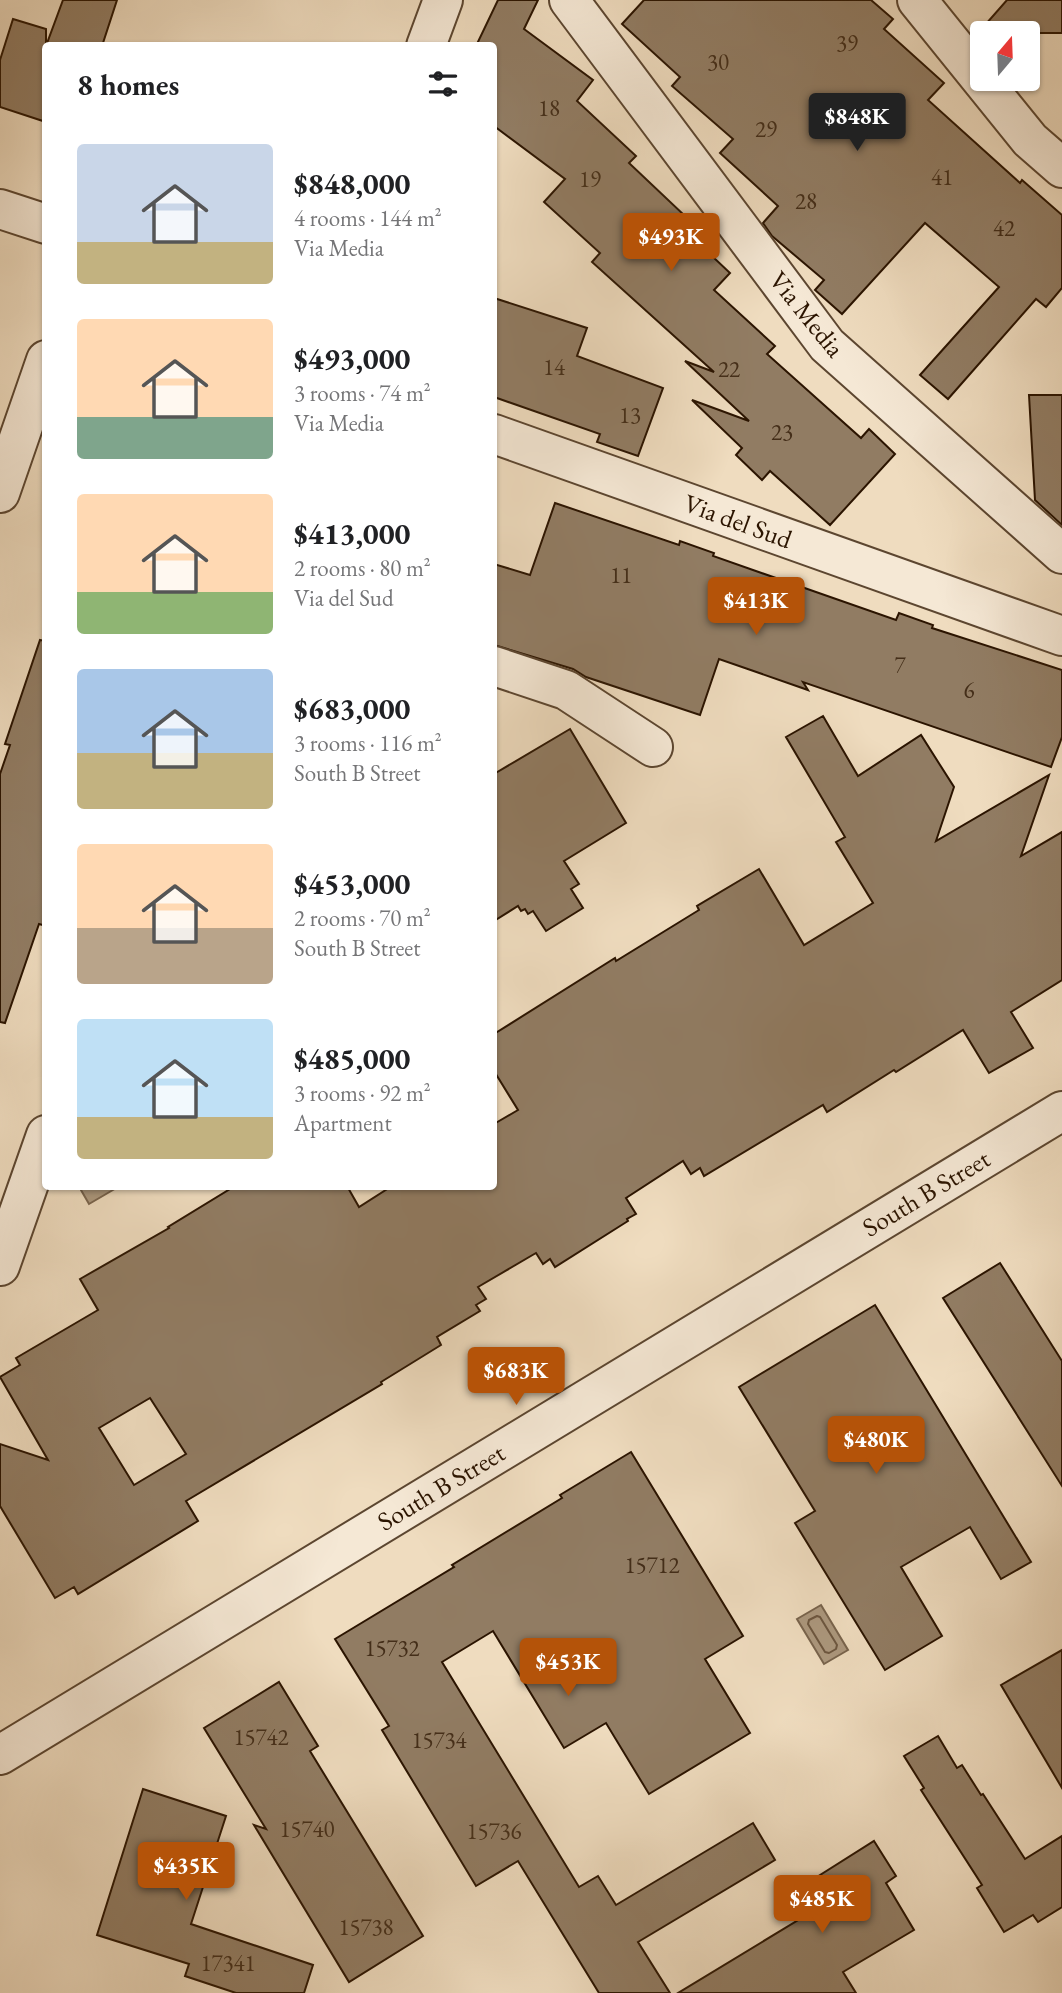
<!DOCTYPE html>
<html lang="en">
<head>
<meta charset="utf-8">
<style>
  :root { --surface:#fff; --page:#f2f2f2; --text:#202124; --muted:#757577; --accent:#b45309 }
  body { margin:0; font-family:"EB Garamond",serif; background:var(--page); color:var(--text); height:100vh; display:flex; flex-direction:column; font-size:26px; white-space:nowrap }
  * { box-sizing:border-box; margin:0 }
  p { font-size:23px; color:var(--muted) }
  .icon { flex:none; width:38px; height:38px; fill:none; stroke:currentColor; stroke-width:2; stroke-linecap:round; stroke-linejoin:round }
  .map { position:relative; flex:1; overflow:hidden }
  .side { position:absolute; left:42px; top:42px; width:455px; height:1148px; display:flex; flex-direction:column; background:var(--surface); border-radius:7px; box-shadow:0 2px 5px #0004 }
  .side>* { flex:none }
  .needle { width:46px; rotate:19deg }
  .controls { position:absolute; left:970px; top:21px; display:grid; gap:14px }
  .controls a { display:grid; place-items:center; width:70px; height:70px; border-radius:7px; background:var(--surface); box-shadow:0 2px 5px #0004; font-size:35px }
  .price { position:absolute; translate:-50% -60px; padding:0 16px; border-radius:7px; background:var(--accent); color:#fff; font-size:23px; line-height:46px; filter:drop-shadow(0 2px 4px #0008) }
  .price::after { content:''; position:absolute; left:50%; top:42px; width:21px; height:16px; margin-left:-10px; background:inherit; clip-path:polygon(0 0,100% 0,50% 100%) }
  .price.selected { background:#222; color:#fff }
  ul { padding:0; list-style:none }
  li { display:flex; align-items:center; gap:21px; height:175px; padding:0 35px }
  li span { display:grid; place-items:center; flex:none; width:196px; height:140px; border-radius:7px; color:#555 }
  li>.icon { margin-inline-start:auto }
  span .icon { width:84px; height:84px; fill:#fffc; stroke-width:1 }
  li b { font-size:30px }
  h2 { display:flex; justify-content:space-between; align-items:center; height:84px; padding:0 35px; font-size:30px }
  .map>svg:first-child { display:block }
  .water { fill:#ac987e; stroke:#78634c; stroke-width:2 }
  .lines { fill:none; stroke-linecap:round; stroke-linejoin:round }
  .shore { stroke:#6c563f; stroke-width:2 }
  .building { fill:#917c63; stroke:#2b1400; stroke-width:2; fill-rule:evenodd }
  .minor-casing { stroke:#5c4630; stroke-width:42 }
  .minor { stroke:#f5e8d5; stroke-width:38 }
  .labels { text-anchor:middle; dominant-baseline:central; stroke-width:5; stroke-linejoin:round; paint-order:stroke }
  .number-label { font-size:23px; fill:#442e19 }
  .street-label { font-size:26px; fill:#2b1400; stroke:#f5e8d5 }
</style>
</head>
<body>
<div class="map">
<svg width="1062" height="1993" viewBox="0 0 1062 1993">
  <rect width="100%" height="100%" fill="#efdcbf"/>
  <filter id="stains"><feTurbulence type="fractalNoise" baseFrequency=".00286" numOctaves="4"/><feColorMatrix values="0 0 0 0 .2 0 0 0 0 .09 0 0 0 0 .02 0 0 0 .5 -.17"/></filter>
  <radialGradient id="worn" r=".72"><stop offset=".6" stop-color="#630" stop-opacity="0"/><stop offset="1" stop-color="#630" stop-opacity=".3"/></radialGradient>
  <g class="water">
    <polygon points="82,1186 118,1186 118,1187 89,1204 81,1190"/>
    <polygon points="821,1605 848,1650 824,1664 797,1619"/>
  </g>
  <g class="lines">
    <polygon class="shore" points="817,1616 820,1617 837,1645 836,1649 829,1653 825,1652 808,1624 809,1620"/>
  </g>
  <g class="building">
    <polygon points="63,0 117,0 102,46 46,46"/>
    <polygon points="498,0 538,0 524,29 593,80 577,101 636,156 629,163 684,215 677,223 730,273 714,290 775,346 767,354 861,438 869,429 895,454 830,525 770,471 762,480 736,455 742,448 692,400 749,421 685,361 714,372 592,262 600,253 544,202 565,179 494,126 494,46 476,46"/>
    <polygon points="644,0 871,0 893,19 884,29 944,83 928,100 1020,183 1022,180 1062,215 1062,288 1046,307 1036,299 948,399 920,375 999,287 925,223 842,314 815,290 824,280 772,236 763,223 778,206 720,153 733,139 672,86 680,77 622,24"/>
    <polygon points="1007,0 1062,0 1062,33 978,33"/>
    <polygon points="13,19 46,29 46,122 0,107 0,60"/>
    <polygon points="494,298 587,328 577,356 663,388 638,456 597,442 600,434 494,397"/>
    <polygon points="1029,395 1062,395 1062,525 1035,500"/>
    <polygon points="555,503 679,545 680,541 714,553 713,556 896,620 899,613 933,625 932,628 1062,670 1062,737 1051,767 803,682 808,690 719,659 700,715 586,677 573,669 494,645 494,564 530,575"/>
    <polygon points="40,640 46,641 46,926 39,924 5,1023 0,1022 0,774 10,745 5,744"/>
    <path d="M 823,716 L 858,776 L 921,735 L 954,787 L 936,841 L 1049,775 L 1021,856 L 1062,832 L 1062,980 L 1011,1012 L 1033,1048 L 989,1073 L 963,1030 L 896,1072 L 894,1070 L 827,1112 L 823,1105 L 704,1176 L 700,1168 L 691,1174 L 683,1161 L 626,1198 L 636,1214 L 627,1219 L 628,1221 L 555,1267 L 550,1259 L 543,1264 L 536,1253 L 478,1287 L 486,1299 L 476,1305 L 480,1311 L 437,1337 L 441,1345 L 381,1382 L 382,1384 L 186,1501 L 198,1521 L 78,1594 L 74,1587 L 55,1598 L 0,1506 L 0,1444 L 48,1460 L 0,1377 L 20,1365 L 16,1358 L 98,1310 L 80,1279 L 169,1228 L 168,1227 L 235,1186 L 347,1186 L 359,1207 L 392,1186 L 494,1186 L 494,1124 L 518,1110 L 494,1071 L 494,1034 L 615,958 L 616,961 L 699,910 L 697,906 L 759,869 L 804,945 L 873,903 L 836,842 L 845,837 L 786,737 ZM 150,1398 L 186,1454 L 134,1485 L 99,1428 Z"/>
    <polygon points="570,729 626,823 564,861 579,884 571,889 583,908 546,931 533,911 528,914 525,909 521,911 518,906 494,921 494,774"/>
    <polygon points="1000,1263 1062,1361 1062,1486 943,1298"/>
    <polygon points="875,1305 1031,1562 1001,1579 970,1527 901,1567 942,1636 885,1670 795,1523 815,1511 739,1387"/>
    <polygon points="631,1452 743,1636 705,1659 750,1733 649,1794 606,1723 564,1748 493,1631 442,1662 579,1887 598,1876 616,1905 753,1823 775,1860 638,1942 670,1993 599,1993 518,1861 476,1886 382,1730 389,1726 335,1639 454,1567 452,1565 562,1498 560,1495"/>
    <polygon points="1062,1650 1062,1788 1001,1685"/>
    <polygon points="279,1682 318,1746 310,1751 423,1936 349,1982 254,1825 266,1829 204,1728"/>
    <polygon points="938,1736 957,1768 962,1765 981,1795 983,1794 1025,1859 1062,1836 1062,1907 1038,1922 1033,1915 1004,1932 977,1888 982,1885 921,1790 924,1788 904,1756"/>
    <polygon points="143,1789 226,1816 191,1924 313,1965 304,1993 236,1993 185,1976 189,1964 97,1935"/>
    <polygon points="874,1841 896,1876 886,1883 914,1930 843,1972 856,1993 678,1993 823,1905 809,1882"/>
  </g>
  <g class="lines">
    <g class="minor-casing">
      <g id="minor">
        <polyline points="569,0 827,345 1062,554"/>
        <polyline points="917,0 1030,140 1062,168"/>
        <polyline points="426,46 443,0"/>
        <polyline points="0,209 46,224"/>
        <polyline points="494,434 1062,636"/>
        <polyline points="0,493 46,360"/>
        <polyline points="494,666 566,690 653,747"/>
        <polyline points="0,1266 46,1135"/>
        <polyline points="0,1755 1062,1111"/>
      </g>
    </g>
    <use href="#minor" class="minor"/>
  </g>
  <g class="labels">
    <g class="number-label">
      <text x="847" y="43">39</text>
      <text x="718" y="62">30</text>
      <text x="549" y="108">18</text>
      <text x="766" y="129">29</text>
      <text x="942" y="177">41</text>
      <text x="590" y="179">19</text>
      <text x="806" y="201">28</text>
      <text x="1004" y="228">42</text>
      <text x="554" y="367">14</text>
      <text x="729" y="369">22</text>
      <text x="630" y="415">13</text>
      <text x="782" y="432">23</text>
      <text x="621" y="575">11</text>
      <text x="900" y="665">7</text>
      <text x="969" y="690">6</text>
      <text x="652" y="1565">15712</text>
      <text x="392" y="1648">15732</text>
      <text x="261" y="1737">15742</text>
      <text x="439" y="1740">15734</text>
      <text x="307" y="1829">15740</text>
      <text x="494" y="1831">15736</text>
      <text x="366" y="1927">15738</text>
      <text x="228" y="1963">17341</text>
    </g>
    <g class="street-label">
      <text transform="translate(807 314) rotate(51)">Via Media</text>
      <text transform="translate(738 521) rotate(20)">Via del Sud</text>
      <text transform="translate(926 1193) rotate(-31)">South B Street</text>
      <text transform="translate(441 1487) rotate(-31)">South B Street</text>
    </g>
  </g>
  <rect width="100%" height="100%" filter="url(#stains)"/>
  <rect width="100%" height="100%" fill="url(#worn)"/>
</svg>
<div class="controls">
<a><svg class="needle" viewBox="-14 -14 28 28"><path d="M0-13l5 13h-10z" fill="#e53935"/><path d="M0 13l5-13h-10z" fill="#757577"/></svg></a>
</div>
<b class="price selected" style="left:857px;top:153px">$848K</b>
<b class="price" style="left:671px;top:273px">$493K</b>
<b class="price" style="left:756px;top:637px">$413K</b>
<b class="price" style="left:516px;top:1407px">$683K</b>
<b class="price" style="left:876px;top:1476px">$480K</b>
<b class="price" style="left:568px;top:1698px">$453K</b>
<b class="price" style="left:186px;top:1902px">$435K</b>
<b class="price" style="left:822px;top:1935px">$485K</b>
<section class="side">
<h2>8 homes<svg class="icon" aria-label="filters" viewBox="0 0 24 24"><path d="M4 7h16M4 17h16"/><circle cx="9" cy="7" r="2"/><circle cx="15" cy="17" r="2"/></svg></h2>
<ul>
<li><span style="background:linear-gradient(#c9d6e8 70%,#c2b280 0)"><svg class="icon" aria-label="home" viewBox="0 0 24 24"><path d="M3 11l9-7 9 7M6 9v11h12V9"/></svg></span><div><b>$848,000</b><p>4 rooms · 144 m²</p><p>Via Media</p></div></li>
<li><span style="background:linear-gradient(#ffd9b3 70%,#7fa58c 0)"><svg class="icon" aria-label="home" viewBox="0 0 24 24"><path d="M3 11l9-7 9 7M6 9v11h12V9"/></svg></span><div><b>$493,000</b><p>3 rooms · 74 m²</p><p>Via Media</p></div></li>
<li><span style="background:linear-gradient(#ffd9b3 70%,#8fb573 0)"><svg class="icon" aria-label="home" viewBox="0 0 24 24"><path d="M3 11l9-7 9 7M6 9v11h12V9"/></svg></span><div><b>$413,000</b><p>2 rooms · 80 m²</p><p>Via del Sud</p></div></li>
<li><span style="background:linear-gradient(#a9c7e8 60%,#c2b280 0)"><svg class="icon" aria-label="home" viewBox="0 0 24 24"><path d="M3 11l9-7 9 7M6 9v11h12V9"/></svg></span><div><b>$683,000</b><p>3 rooms · 116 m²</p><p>South B Street</p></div></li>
<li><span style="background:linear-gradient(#ffd9b3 60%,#b9a48a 0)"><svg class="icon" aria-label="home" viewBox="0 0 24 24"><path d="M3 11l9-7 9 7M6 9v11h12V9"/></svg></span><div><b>$453,000</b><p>2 rooms · 70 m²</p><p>South B Street</p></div></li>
<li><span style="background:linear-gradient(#bfe0f5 70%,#c2b280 0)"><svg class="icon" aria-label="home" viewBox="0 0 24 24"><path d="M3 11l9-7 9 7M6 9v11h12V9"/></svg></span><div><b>$485,000</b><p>3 rooms · 92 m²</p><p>Apartment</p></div></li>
</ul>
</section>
</div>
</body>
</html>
